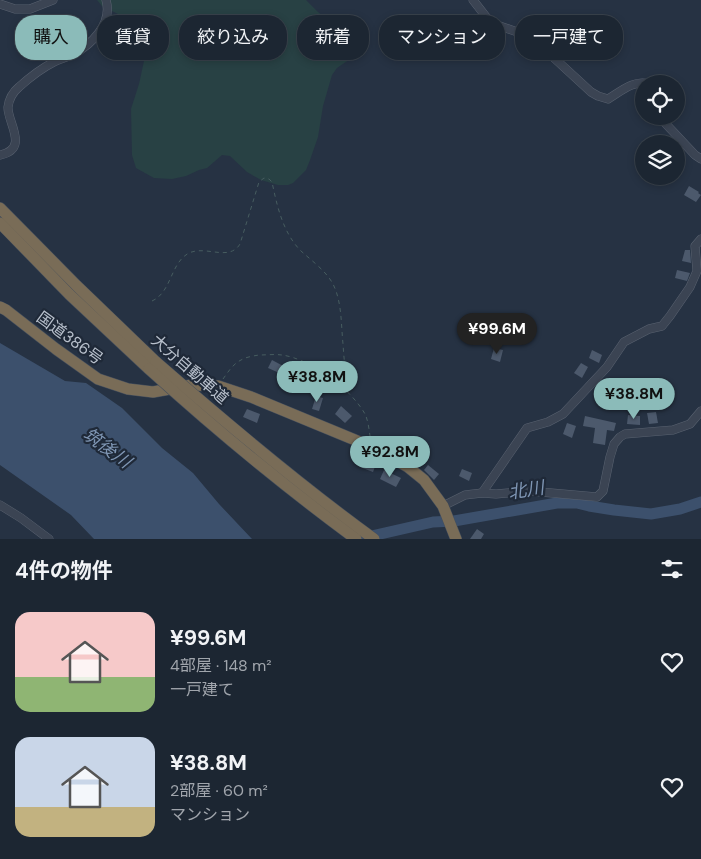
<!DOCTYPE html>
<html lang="ja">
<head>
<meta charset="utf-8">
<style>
  :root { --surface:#1c2632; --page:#29323e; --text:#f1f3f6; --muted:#a0a5ac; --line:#3a434d; --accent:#8bbbb9 }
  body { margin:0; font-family:"DM Sans","Noto Sans JP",sans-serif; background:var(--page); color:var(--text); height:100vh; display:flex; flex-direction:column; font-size:19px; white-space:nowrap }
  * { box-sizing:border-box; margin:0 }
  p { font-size:16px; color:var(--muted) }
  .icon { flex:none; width:28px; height:28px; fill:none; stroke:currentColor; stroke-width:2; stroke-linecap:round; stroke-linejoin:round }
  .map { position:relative; height:539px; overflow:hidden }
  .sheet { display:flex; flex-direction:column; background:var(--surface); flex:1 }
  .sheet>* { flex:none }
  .guide { position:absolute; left:15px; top:15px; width:671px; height:45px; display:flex; gap:10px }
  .fabs { position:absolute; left:635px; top:75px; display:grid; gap:10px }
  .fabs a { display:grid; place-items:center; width:50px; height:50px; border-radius:50%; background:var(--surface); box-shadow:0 2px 8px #0003,0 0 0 1px var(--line); font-size:25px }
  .price { position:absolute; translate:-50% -42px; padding:0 11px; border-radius:18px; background:var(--accent); color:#111; font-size:16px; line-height:32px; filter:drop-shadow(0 1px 2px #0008) }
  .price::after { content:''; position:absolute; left:50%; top:30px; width:15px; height:11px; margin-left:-8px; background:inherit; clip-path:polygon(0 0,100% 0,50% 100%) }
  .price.selected { background:#222; color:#fff }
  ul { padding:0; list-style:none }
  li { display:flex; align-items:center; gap:15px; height:125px; padding:0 15px }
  li span { display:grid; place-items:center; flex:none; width:140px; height:100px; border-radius:15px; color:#555 }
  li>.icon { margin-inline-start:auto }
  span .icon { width:60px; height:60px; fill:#fffc; stroke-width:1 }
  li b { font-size:21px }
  h2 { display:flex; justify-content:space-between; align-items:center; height:60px; padding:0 15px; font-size:21px }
  .chip { padding:0 18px; border-radius:20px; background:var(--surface); box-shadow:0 2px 8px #0003,0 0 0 1px var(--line); font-size:18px; line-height:45px }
  .chip.selected { background:var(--accent); color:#111 }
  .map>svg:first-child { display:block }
  .green { fill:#284144 }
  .water { fill:#3c506c }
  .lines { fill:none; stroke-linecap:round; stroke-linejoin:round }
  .river { stroke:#3c506c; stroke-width:11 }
  .building { fill:#4c596c }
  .minor-casing { stroke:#596270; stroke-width:9 }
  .highway-casing { stroke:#454f5d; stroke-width:12 }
  .path { stroke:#475d60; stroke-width:1; stroke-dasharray:4 4; stroke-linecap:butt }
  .minor { stroke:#3b4453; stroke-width:8 }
  .highway { stroke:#796c57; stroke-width:11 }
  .highway-bridge-casing { stroke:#454f5d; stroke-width:12; stroke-linecap:butt }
  .highway-bridge { stroke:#796c57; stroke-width:11 }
  .labels { text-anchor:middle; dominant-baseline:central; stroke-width:4.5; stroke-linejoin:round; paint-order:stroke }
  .street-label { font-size:16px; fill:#b8c0cc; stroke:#1f2938 }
  .water-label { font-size:18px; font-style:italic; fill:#7f96b4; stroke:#1f2938 }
</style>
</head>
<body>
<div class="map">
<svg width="701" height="539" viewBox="0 0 701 539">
  <rect width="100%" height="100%" fill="#263243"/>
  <polygon class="green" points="97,0 306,0 318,12 353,39 356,48 356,55 337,68 332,75 323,106 318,137 310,160 306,170 293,183 288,185 278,185 261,180 247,172 230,156 222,155 207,168 199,170 186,176 172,179 154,178 136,168 132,155 131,109 139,84 147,47 147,39 144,27 102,6"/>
  <polygon class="water" points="0,343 65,381 86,383 122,408 162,448 193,473 219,504 252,539 94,539 71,515 0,465"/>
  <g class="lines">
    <polyline class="river" points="358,539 433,522 454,521 557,503 577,503 589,506 614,510 651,514 680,509 701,502"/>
  </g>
  <g class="building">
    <polygon points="689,186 699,192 698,193 701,195 696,202 684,195"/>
    <polygon points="685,250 690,250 691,263 682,261"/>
    <polygon points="677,270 690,273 687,281 675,278"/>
    <polygon points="494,348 503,350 500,362 491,359"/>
    <polygon points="592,350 602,355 599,363 589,358"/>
    <polygon points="272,360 287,368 284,375 268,368"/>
    <polygon points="581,363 588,367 582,378 574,373"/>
    <polygon points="667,395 670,403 658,407 654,399"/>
    <polygon points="316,396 323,398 319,411 312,409"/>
    <polygon points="341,406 352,416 345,423 335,414"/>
    <polygon points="247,409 260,414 257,423 243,417"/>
    <polygon points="656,412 658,423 649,424 647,413"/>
    <polygon points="628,415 640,416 640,425 627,424"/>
    <polygon points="585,416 616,423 614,431 607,430 605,445 593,443 595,428 583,426"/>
    <polygon points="567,423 576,426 572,438 563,434"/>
    <polygon points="363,459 376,464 373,472 360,467"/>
    <polygon points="428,465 439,474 434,480 424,470"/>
    <polygon points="462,469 472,473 469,481 459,476"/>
    <polygon points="384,470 401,478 396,487 380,479"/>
    <polygon points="477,529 484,534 481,539 470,539"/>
  </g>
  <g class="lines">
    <g class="minor-casing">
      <g id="minor">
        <path d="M 473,0 L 487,18 L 494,24 L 523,34 L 541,46 L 591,92 L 598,96 L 608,99 C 620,92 634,79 649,84"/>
        <polyline points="0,4 15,9 30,9 53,0"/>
        <polyline points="663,116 665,123 695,155 701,159"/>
        <path d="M 0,155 C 30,149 7,122 8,107 C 9,99 13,92 19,87 C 29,78 42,68 54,62 C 60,59 66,57 72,55 C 91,45 113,24 106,0"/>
        <polyline points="482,493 527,428 548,422 563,414 607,367 624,342 649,329 662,326 670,316 690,287 697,271 695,246 701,239"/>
        <polyline points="0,505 21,518 49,539"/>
        <polyline points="443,506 465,495 482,493 496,494 529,491 597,497 603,491 610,457 614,444 620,437 625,434 673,430 690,424 701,411"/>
      </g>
    </g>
    <g class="highway-casing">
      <g id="highway">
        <polyline points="0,208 76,285 156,362"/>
        <polyline points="0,223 69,294 149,369"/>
        <polyline points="0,307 6,310 56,349 98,379 128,389 153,392 192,385 218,386 251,397 372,447 408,467 424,480 443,506 456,539"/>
      </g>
    </g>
    <g class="path">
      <path d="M 152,301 C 172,292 170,263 189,253 C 206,245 229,262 240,244 L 259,182 L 264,178 L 269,179 L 272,182 C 277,206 283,233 301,251 C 312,261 326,271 333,284 C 342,302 341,324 343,344 C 344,360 346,376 347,393"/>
      <path d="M 223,379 C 228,372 233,364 241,360 C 246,357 253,356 259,355 C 267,355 275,354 282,355 C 311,359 351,389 365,414 C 368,420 369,429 370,436"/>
    </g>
    <use href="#minor" class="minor"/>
    <use href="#highway" class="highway"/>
    <g class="highway-bridge-casing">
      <g id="highway-bridge">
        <path d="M 156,362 C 226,423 298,484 374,539"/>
        <path d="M 149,369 C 215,429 284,486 356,539"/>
      </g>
    </g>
    <use href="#highway-bridge" class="highway-bridge"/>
  </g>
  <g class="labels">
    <g class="street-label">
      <text transform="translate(70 338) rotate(36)">国道386号</text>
      <text transform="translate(190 369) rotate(41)">大分自動車道</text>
    </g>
    <g class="water-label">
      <text transform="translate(107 448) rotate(36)">筑後川</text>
      <text transform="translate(526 490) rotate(-9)">北川</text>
    </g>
  </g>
</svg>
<div class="fabs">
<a><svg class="icon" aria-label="locate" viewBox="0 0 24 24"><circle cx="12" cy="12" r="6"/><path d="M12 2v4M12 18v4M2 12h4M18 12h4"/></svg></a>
<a><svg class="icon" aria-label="layers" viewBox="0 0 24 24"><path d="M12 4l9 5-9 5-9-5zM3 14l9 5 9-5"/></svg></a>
</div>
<b class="price selected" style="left:497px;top:355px">¥99.6M</b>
<b class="price" style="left:317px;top:403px">¥38.8M</b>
<b class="price" style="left:634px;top:420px">¥38.8M</b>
<b class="price" style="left:390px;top:478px">¥92.8M</b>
<div class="guide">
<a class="chip selected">購入</a>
<a class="chip">賃貸</a>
<a class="chip">絞り込み</a>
<a class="chip">新着</a>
<a class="chip">マンション</a>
<a class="chip">一戸建て</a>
</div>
</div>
<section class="sheet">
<h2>4件の物件<svg class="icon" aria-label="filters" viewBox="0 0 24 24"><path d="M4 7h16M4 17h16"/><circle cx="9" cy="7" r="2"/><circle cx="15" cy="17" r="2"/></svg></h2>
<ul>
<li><span style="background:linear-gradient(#f6c9c9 65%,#8fb573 0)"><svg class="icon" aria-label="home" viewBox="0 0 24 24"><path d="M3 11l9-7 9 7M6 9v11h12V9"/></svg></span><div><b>¥99.6M</b><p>4部屋 · 148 m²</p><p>一戸建て</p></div><svg class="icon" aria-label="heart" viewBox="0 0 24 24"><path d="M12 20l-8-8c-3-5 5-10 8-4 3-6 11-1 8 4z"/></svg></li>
<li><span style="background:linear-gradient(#c9d6e8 70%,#c2b280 0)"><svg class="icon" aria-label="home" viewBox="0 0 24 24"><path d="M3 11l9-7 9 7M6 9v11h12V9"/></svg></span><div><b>¥38.8M</b><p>2部屋 · 60 m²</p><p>マンション</p></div><svg class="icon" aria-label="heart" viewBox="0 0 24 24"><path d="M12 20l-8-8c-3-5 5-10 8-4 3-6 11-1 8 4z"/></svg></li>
</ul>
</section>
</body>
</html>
